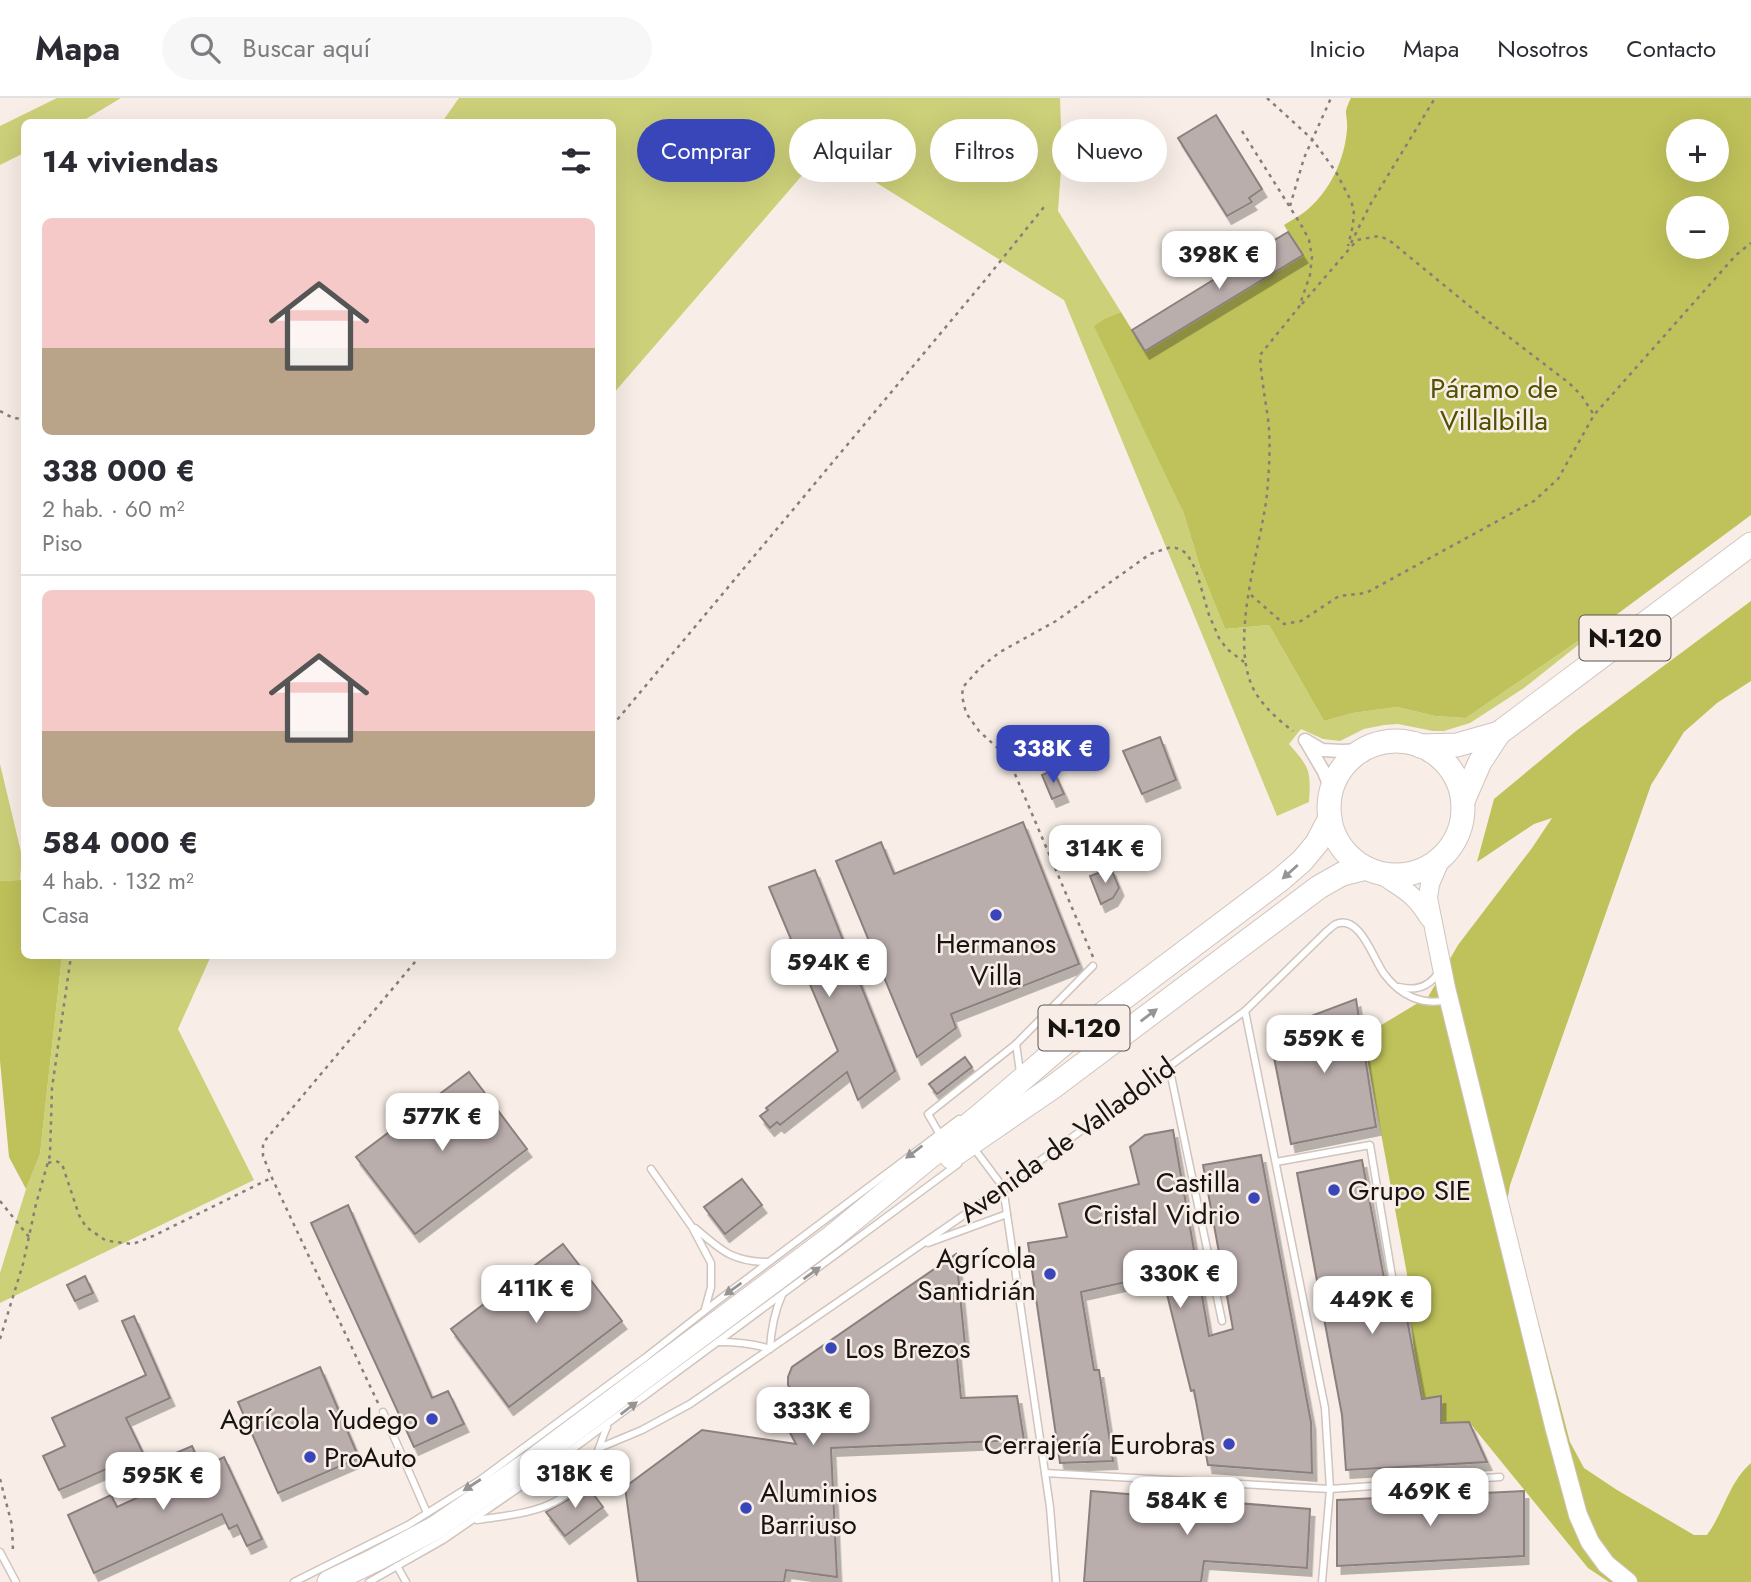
<!DOCTYPE html>
<html lang="es">
<head>
<meta charset="utf-8">
<style>
  :root { --surface:#fff; --page:#f7f7f7; --text:#2b2b33; --muted:#7c7c81; --line:#e1e1e2; --accent:#3946b9 }
  body { margin:0; font-family:Jost,sans-serif; background:var(--page); color:var(--text); height:100vh; display:flex; flex-direction:column; font-size:26px; white-space:nowrap }
  * { box-sizing:border-box; margin:0 }
  p { font-size:23px; color:var(--muted) }
  .icon { flex:none; width:38px; height:38px; fill:none; stroke:currentColor; stroke-width:2; stroke-linecap:round; stroke-linejoin:round }
  .map { position:relative; flex:1; overflow:hidden }
  .panel { position:absolute; left:21px; top:21px; width:595px; height:840px; display:flex; flex-direction:column; background:var(--surface); border-radius:10px; box-shadow:0 7px 28px #0002 }
  .panel>* { flex:none }
  .hud { position:absolute; left:637px; top:21px; width:665px; height:63px; display:flex; gap:14px }
  .fabs { position:absolute; left:1666px; top:21px; display:grid; gap:14px }
  .fabs a { display:grid; place-items:center; width:63px; height:63px; border-radius:50%; background:var(--surface); box-shadow:0 7px 28px #0002; font-size:35px }
  .price { position:absolute; translate:-50% -60px; padding:0 16px; border-radius:14px; background:#fff; color:#222; font-size:23px; line-height:46px; filter:drop-shadow(0 2px 4px #0008) }
  .price::after { content:''; position:absolute; left:50%; top:42px; width:21px; height:16px; margin-left:-10px; background:inherit; clip-path:polygon(0 0,100% 0,50% 100%) }
  .price.on { background:var(--accent); color:#fff }
  ul { padding:0; list-style:none }
  li { display:grid; align-content:center; gap:14px; height:371px; padding:0 21px }
  li+li { border-top:2px solid var(--line) }
  li span { display:grid; place-items:center; height:217px; border-radius:10px; color:#555 }
  li>.icon { margin-inline-start:auto }
  span .icon { width:126px; height:126px; fill:#fffc; stroke-width:1 }
  li b { font-size:30px }
  h2 { display:flex; justify-content:space-between; align-items:center; height:84px; padding:0 21px; font-size:30px }
  .chip { padding:0 24px; border-radius:32px; background:var(--surface); box-shadow:0 7px 28px #0002; font-size:24px; line-height:63px }
  .chip.on { background:var(--accent); color:#fff }
  header { display:flex; align-items:center; gap:42px; box-sizing:border-box; height:98px; padding:0 35px; background:var(--surface); border-bottom:2px solid var(--line) }
  header strong { font-size:33px }
  nav { display:flex; gap:38px; margin-inline-start:auto; font-size:24px }
  .search { width:490px; height:63px; background:var(--page); display:flex; align-items:center; gap:18px; box-sizing:border-box; padding:0 24px; border-radius:38px; color:var(--muted); font-size:26px }
  .map>svg:first-child { display:block }
  .green { fill:#ccd079 }
  .forest { fill:#bfc25a; fill-rule:evenodd }
  .building { fill:#baaead; stroke:#8c807f; stroke-width:2; filter:url(#shadow) }
  .lines { fill:none; stroke-linecap:round; stroke-linejoin:round }
  .lane-casing { stroke:#cfc4be; stroke-width:9 }
  .street-casing { stroke:#cfc4be; stroke-width:15 }
  .secondary-casing { stroke:#cfc4be; stroke-width:20 }
  .highway-casing { stroke:#cfc4be; stroke-width:25 }
  .path { stroke:#857e79; stroke-width:2.5; stroke-dasharray:3.5 5; stroke-linecap:butt }
  .lane { stroke:#fff; stroke-width:6 }
  .street { stroke:#fff; stroke-width:12 }
  .secondary { stroke:#fff; stroke-width:18 }
  .highway { stroke:#fff; stroke-width:23 }
  .oneway { fill:#979594 }
  .poi-dot { fill:#3946b9; stroke:#f8eee7; stroke-width:2.5 }
  .labels { text-anchor:middle; dominant-baseline:central; stroke-width:5; stroke-linejoin:round; paint-order:stroke }
  .shield { fill:#f8eee7; stroke:#5b5552; stroke-width:2 }
  .shield-label { font-size:26px; font-weight:bold; fill:#181412 }
  .park-label { font-size:28px; fill:#515200; stroke:#f8eee7 }
  .poi-label { font-size:28px; fill:#181412; stroke:#f8eee7; text-anchor:end }
  .street-label { font-size:28px; fill:#181412; stroke:#f8eee7 }
</style>
</head>
<body>
<header>
<strong>Mapa</strong>
<div class="search"><svg class="icon" aria-label="search" viewBox="0 0 24 24"><circle cx="10" cy="10" r="6"/><path d="M15 15l6 6"/></svg>Buscar aquí</div>
<nav><a>Inicio</a><a>Mapa</a><a>Nosotros</a><a>Contacto</a></nav>
</header>
<div class="map">
<svg width="1751" height="1484" viewBox="0 0 1751 1484">
  <defs>
    <filter id="shadow"><feDropShadow dx="4.5" dy="8" stdDeviation="0" flood-color="#0004"/></filter>
  </defs>
  <rect width="100%" height="100%" fill="#f8eee7"/>
  <g class="green">
    <polygon points="57,0 121,0 81,24 24,24 24,55 0,67 0,28"/>
    <path d="M 459,0 L 1060,0 L 1062,57 L 1058,113 L 1121,214 L 1106,220 L 1183,413 L 1200,469 L 1225,531 L 1269,527 L 1324,623 L 1353,615 L 1397,609 L 1435,618 L 1466,620 L 1616,517 L 1524,590 L 1470,625 L 1444,633 L 1433,633 L 1398,626 L 1384,627 L 1364,631 L 1340,643 L 1323,641 L 1301,631 L 1289,646 C 1310,670 1311,672 1309,704 L 1277,718 L 1064,202 L 824,52 L 613,296 L 612,24 L 442,24 Z"/>
    <polygon points="0,666 22,758 20,782 0,783"/>
    <polygon points="62,858 211,858 178,931 254,1082 0,1205 0,1175 26,1091 40,1056"/>
  </g>
  <g class="forest">
    <path d="M 1351,0 L 1751,0 L 1751,417 L 1616,517 L 1466,620 L 1435,618 L 1397,609 L 1353,615 L 1324,623 L 1269,527 L 1225,531 L 1200,469 L 1183,413 L 1094,228 L 1106,220 L 1121,214 L 1145,253 L 1302,157 L 1284,127 C 1291,122 1300,118 1307,112 C 1330,93 1345,61 1347,31 C 1348,14 1342,18 1351,0 ZM 1678,33 L 1717,33 L 1717,72 L 1678,72 ZM 1678,110 L 1717,110 L 1717,149 L 1678,149 Z"/>
    <path d="M 1751,503 L 1751,583 L 1717,605 L 1684,634 L 1651,687 L 1510,1087 L 1507,1105 L 1570,1344 L 1584,1370 L 1617,1392 L 1694,1437 L 1707,1437 C 1724,1414 1729,1384 1751,1365 L 1751,1484 L 1609,1484 L 1588,1470 L 1469,1324 L 1441,1325 L 1422,1301 L 1414,1254 L 1407,1176 L 1363,938 L 1428,899 L 1458,847 L 1532,750 L 1552,720 L 1534,726 L 1477,764 L 1494,701 L 1576,633 Z"/>
    <polygon points="24,780 24,858 62,858 40,1056 26,1091 9,1059 0,963 0,783 20,782"/>
  </g>
  <g class="building">
    <polygon points="1216,17 1262,91 1249,100 1252,104 1227,118 1178,40"/>
    <polygon points="1288,134 1303,157 1145,253 1132,232 1252,158 1251,156"/>
    <polygon points="1160,639 1176,682 1142,696 1123,653"/>
    <polygon points="1053,672 1064,696 1052,701 1042,677"/>
    <polygon points="1023,724 1079,866 951,916 956,930 917,959 836,763 881,744 894,776"/>
    <polygon points="1111,770 1119,790 1113,800 1101,806 1090,778"/>
    <polygon points="815,772 895,973 858,1002 847,974 780,1027 777,1024 770,1030 760,1018 768,1012 766,1010 838,953 769,789"/>
    <polygon points="1356,901 1376,1029 1291,1046 1269,934"/>
    <polygon points="965,959 972,969 937,996 929,986"/>
    <polygon points="469,974 527,1051 415,1136 356,1059"/>
    <polygon points="1173,1032 1209,1238 1233,1231 1203,1067 1261,1057 1311,1324 1312,1375 1208,1367 1194,1292 1191,1293 1162,1176 1081,1194 1094,1272 1099,1272 1113,1363 1060,1365 1028,1145 1067,1139 1059,1106 1139,1086 1130,1049 1145,1037"/>
    <polygon points="1362,1062 1389,1207 1404,1205 1422,1301 1441,1298 1441,1325 1469,1324 1487,1364 1346,1372 1342,1317 1297,1075"/>
    <polygon points="742,1081 762,1107 725,1136 704,1109"/>
    <polygon points="348,1107 432,1300 448,1293 464,1326 414,1349 311,1125"/>
    <polygon points="563,1146 622,1223 509,1309 451,1231"/>
    <polygon points="956,1156 965,1247 956,1249 961,1300 1017,1298 1024,1342 831,1350 837,1479 786,1472 784,1484 638,1484 625,1389 702,1332 796,1346 786,1327 785,1321 790,1311 798,1303 788,1287 788,1279 792,1269"/>
    <polygon points="85,1178 93,1195 75,1203 67,1187"/>
    <polygon points="134,1218 170,1300 126,1320 143,1355 59,1392 43,1358 65,1348 52,1320 146,1277 122,1223"/>
    <polygon points="320,1269 359,1360 278,1395 238,1304"/>
    <polygon points="192,1348 202,1370 224,1359 262,1441 247,1448 237,1427 229,1431 222,1416 94,1475 68,1417 111,1397 117,1409 174,1383 164,1360"/>
    <polygon points="585,1385 603,1409 565,1438 546,1414 571,1400"/>
    <polygon points="1091,1393 1310,1411 1307,1470 1204,1463 1201,1484 1084,1484"/>
    <polygon points="1524,1393 1524,1458 1337,1468 1337,1402"/>
  </g>
  <g class="lines">
    <g class="lane-casing">
      <g id="lane">
        <path d="M 1399,889 C 1415,893 1429,889 1438,875"/>
        <polyline points="1245,913 1325,1310 1330,1391 1322,1484"/>
        <polyline points="1169,968 1222,1223"/>
        <polyline points="1020,974 1016,946 1093,868"/>
        <polyline points="939,1035 928,1016 1016,946"/>
        <polyline points="976,1053 1003,1089 1050,1409 1056,1484"/>
        <polyline points="1276,1064 1370,1047 1395,1196"/>
        <polyline points="651,1071 692,1129 711,1165 711,1189 705,1211"/>
        <path d="M 695,1130 C 721,1152 732,1164 768,1164"/>
        <polyline points="928,1145 1007,1116"/>
        <path d="M 718,1244 C 737,1244 752,1245 770,1251 C 771,1232 774,1215 782,1197"/>
        <polyline points="383,1314 427,1415"/>
        <path d="M 599,1350 L 642,1332 L 690,1306 L 993,1097 L 1245,913 L 1327,833 C 1330,831 1332,828 1336,826 C 1361,816 1374,864 1385,877 C 1400,897 1422,908 1447,902"/>
        <polyline points="1045,1375 1330,1391 1500,1379"/>
        <path d="M 477,1422 C 523,1415 564,1414 590,1369 C 598,1357 601,1342 607,1329"/>
        <polyline points="0,1454 16,1484"/>
        <polyline points="397,1468 406,1484"/>
        <polyline points="294,1484 408,1427 480,1382 646,1259 716,1204 959,1021"/>
        <polyline points="369,1484 443,1442 539,1376 958,1066"/>
      </g>
    </g>
    <g class="street-casing">
      <g id="street">
        <polyline points="1305,642 1322,652 1342,653 1364,652"/>
        <polyline points="1307,645 1324,674 1332,694"/>
      </g>
    </g>
    <g class="secondary-casing">
      <g id="secondary">
        <polyline points="1442,758 1430,786 1428,800 1446,890 1555,1332 1578,1417 1590,1444 1606,1466 1628,1484"/>
        <path d="M 1378,774 C 1402,792 1412,792 1429,820"/>
      </g>
    </g>
    <g class="highway-casing">
      <g id="highway">
        <circle cx="1396" cy="710" r="67"/>
        <polyline points="1420,648 1457,647 1499,635"/>
        <polyline points="1463,703 1480,664 1499,635 1751,446"/>
        <polyline points="951,1059 1053,989 1319,789 1342,776 1366,770"/>
        <polyline points="329,1484 375,1462 435,1430 531,1364 832,1139 983,1015 1068,942 1280,782 1302,763 1317,745 1330,720"/>
      </g>
    </g>
    <g class="path">
      <polyline points="1267,0 1312,41 1336,74 1349,99 1354,111 1353,127 1348,148"/>
      <path d="M 1242,33 L 1303,130 L 1309,142 L 1312,159 L 1310,177 L 1299,209 L 1260,257 C 1261,279 1265,299 1268,321 C 1271,345 1269,372 1267,396 C 1261,451 1224,553 1259,600 C 1268,613 1281,624 1293,633"/>
      <polyline points="1290,108 1304,60 1331,0"/>
      <polyline points="1351,145 1370,107 1435,0"/>
      <polyline points="1302,206 1357,142 1379,138 1389,142 1484,220 1569,285 1581,297 1594,317"/>
      <polyline points="0,313 13,320 24,321"/>
      <polyline points="1251,497 1284,526 1301,523 1339,498 1366,495 1534,403 1558,381 1594,317 1736,157 1751,145"/>
      <polyline points="612,628 986,181 1044,109"/>
      <polyline points="1093,859 1012,669 1002,654 979,633 966,615 962,598 963,589 981,569 1000,554 1056,523 1150,456 1171,449 1180,451 1187,456 1196,472 1209,517 1219,540 1227,551 1244,564"/>
      <polyline points="48,1065 56,1063 62,1066 79,1117 86,1129 105,1142 115,1144 133,1146 153,1138 271,1080"/>
      <polyline points="0,1103 29,1139"/>
      <polyline points="0,1241 23,1166 36,1106 50,1057 52,990 71,858"/>
      <polyline points="378,1305 272,1080 263,1058 263,1045 420,858"/>
      <polyline points="0,1381 12,1427 13,1454"/>
    </g>
    <use href="#lane" class="lane"/>
    <use href="#street" class="street"/>
    <use href="#secondary" class="secondary"/>
    <use href="#highway" class="highway"/>
  </g>
  <defs><path id="oneway-solid" d="M-6-.8H1V-3.2L6.5 0L1 3.2V.8H-6Z" transform="scale(1.75)"/></defs>
  <g class="oneway">
    <use href="#oneway-solid" transform="translate(1290 774) rotate(138)"/>
    <use href="#oneway-solid" transform="translate(1149 917) rotate(-37)"/>
    <use href="#oneway-solid" transform="translate(914 1054) rotate(143)"/>
    <use href="#oneway-solid" transform="translate(812 1175) rotate(-36)"/>
    <use href="#oneway-solid" transform="translate(733 1191) rotate(144)"/>
    <use href="#oneway-solid" transform="translate(629 1310) rotate(-37)"/>
    <use href="#oneway-solid" transform="translate(472 1387) rotate(147)"/>
  </g>
  <g class="poi-dot">
    <circle cx="996" cy="817" r="7"/>
    <circle cx="1334" cy="1092" r="7"/>
    <circle cx="1254" cy="1100" r="7"/>
    <circle cx="1050" cy="1176" r="7"/>
    <circle cx="831" cy="1250" r="7"/>
    <circle cx="432" cy="1321" r="7"/>
    <circle cx="1229" cy="1346" r="7"/>
    <circle cx="310" cy="1359" r="7"/>
    <circle cx="746" cy="1410" r="7"/>
  </g>
  <g class="labels">
    <g class="shield">
      <rect x="1579.5" y="517.5" width="91" height="45" rx="5"/>
      <rect x="1038.5" y="907.5" width="91" height="45" rx="5"/>
    </g>
    <g class="shield-label">
      <text x="1625" y="540">N-120</text>
      <text x="1084" y="930">N-120</text>
    </g>
    <g class="park-label">
      <text x="1494" y="290">Páramo de<tspan x="1494" dy="32">Villalbilla</tspan></text>
    </g>
    <g class="poi-label">
      <text x="996" y="845" text-anchor="middle">Hermanos<tspan x="996" dy="32">Villa</tspan></text>
      <text x="1240" y="1084">Castilla<tspan x="1240" dy="32">Cristal Vidrio</tspan></text>
      <text x="1348" y="1092" text-anchor="start">Grupo SIE</text>
      <text x="1036" y="1160">Agrícola<tspan x="1036" dy="32">Santidrián</tspan></text>
      <text x="845" y="1250" text-anchor="start">Los Brezos</text>
      <text x="418" y="1321">Agrícola Yudego</text>
      <text x="1215" y="1346">Cerrajería Eurobras</text>
      <text x="324" y="1359" text-anchor="start">ProAuto</text>
      <text x="760" y="1394" text-anchor="start">Aluminios<tspan x="760" dy="32">Barriuso</tspan></text>
    </g>
    <g class="street-label">
      <text transform="translate(1067 1042) rotate(-36)">Avenida de Valladolid</text>
    </g>
  </g>
</svg>
<div class="fabs">
<a>+</a>
<a>−</a>
</div>
<b class="price" style="left:1219px;top:193px">398K €</b>
<b class="price on" style="left:1053px;top:687px">338K €</b>
<b class="price" style="left:1105px;top:787px">314K €</b>
<b class="price" style="left:829px;top:901px">594K €</b>
<b class="price" style="left:1324px;top:977px">559K €</b>
<b class="price" style="left:442px;top:1055px">577K €</b>
<b class="price" style="left:1180px;top:1212px">330K €</b>
<b class="price" style="left:536px;top:1227px">411K €</b>
<b class="price" style="left:1372px;top:1238px">449K €</b>
<b class="price" style="left:813px;top:1349px">333K €</b>
<b class="price" style="left:575px;top:1412px">318K €</b>
<b class="price" style="left:163px;top:1414px">595K €</b>
<b class="price" style="left:1430px;top:1430px">469K €</b>
<b class="price" style="left:1187px;top:1439px">584K €</b>
<div class="hud">
<a class="chip on">Comprar</a>
<a class="chip">Alquilar</a>
<a class="chip">Filtros</a>
<a class="chip">Nuevo</a>
</div>
<section class="panel">
<h2>14 viviendas<svg class="icon" aria-label="filters" viewBox="0 0 24 24"><path d="M4 7h16M4 17h16"/><circle cx="9" cy="7" r="2"/><circle cx="15" cy="17" r="2"/></svg></h2>
<ul>
<li><span style="background:linear-gradient(#f6c9c9 60%,#b9a48a 0)"><svg class="icon" aria-label="home" viewBox="0 0 24 24"><path d="M3 11l9-7 9 7M6 9v11h12V9"/></svg></span><div><b>338 000 €</b><p>2 hab. · 60 m²</p><p>Piso</p></div></li>
<li><span style="background:linear-gradient(#f6c9c9 65%,#b9a48a 0)"><svg class="icon" aria-label="home" viewBox="0 0 24 24"><path d="M3 11l9-7 9 7M6 9v11h12V9"/></svg></span><div><b>584 000 €</b><p>4 hab. · 132 m²</p><p>Casa</p></div></li>
</ul>
</section>
</div>
</body>
</html>
